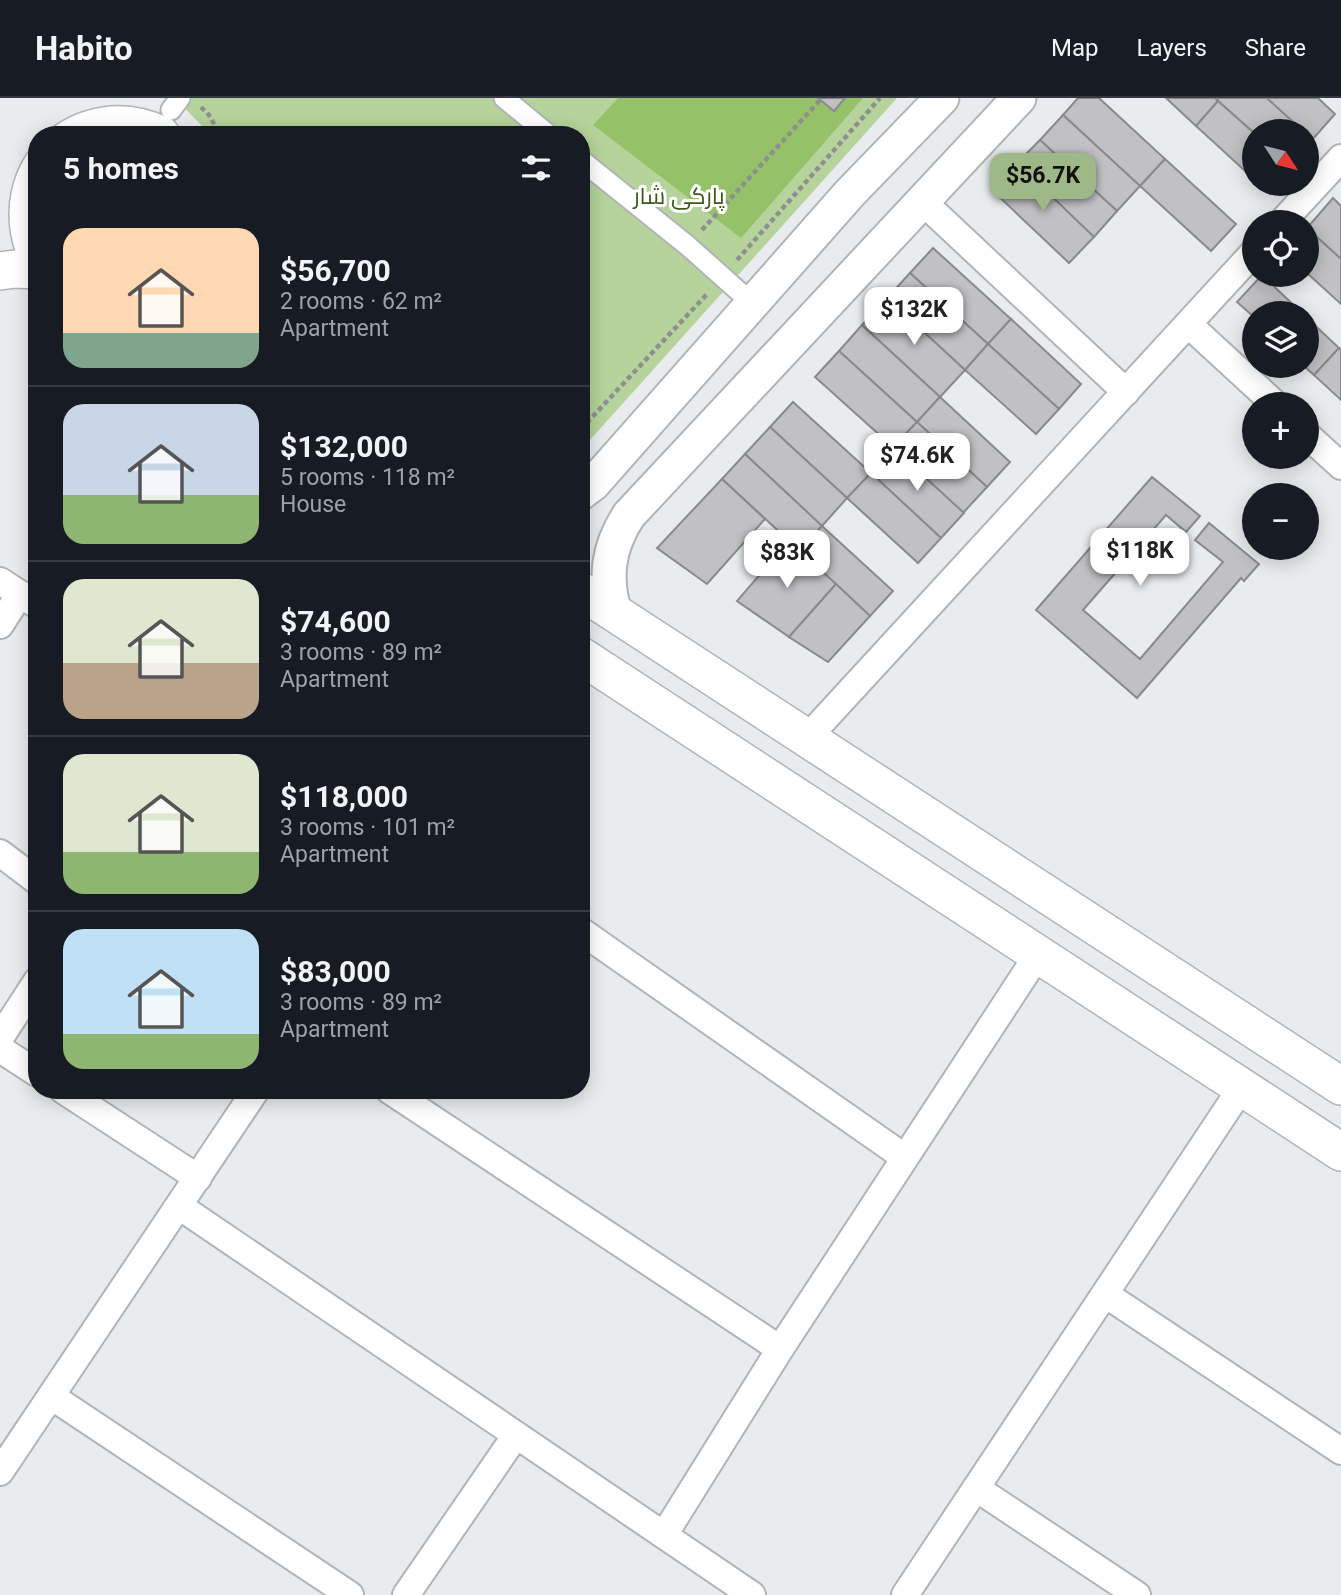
<!DOCTYPE html>
<html lang="en">
<head>
<meta charset="utf-8">
<style>
  :root { --surface:#171b24; --page:#20242c; --text:#f1f3f6; --muted:#9ea1a6; --line:#363941; --accent:#9eb887 }
  body { margin:0; font-family:Roboto,Cairo,sans-serif; background:var(--page); color:var(--text); height:100vh; display:flex; flex-direction:column; font-size:26px; white-space:nowrap }
  * { box-sizing:border-box; margin:0 }
  p { font-size:23px; color:var(--muted) }
  .icon { flex:none; width:38px; height:38px; fill:none; stroke:currentColor; stroke-width:2; stroke-linecap:round; stroke-linejoin:round }
  .map { position:relative; flex:1; overflow:hidden }
  .details { position:absolute; left:28px; top:28px; width:562px; height:973px; display:flex; flex-direction:column; background:var(--surface); border-radius:28px; box-shadow:0 4px 18px #0003 }
  .details>* { flex:none }
  .needle { width:46px; rotate:126deg }
  .controls { position:absolute; left:1242px; top:21px; display:grid; gap:14px }
  .controls a { display:grid; place-items:center; width:77px; height:77px; border-radius:50%; background:var(--surface); box-shadow:0 4px 18px #0003; font-size:35px }
  .price { position:absolute; translate:-50% -60px; padding:0 16px; border-radius:14px; background:#fff; color:#222; font-size:23px; line-height:46px; filter:drop-shadow(0 2px 4px #0008) }
  .price::after { content:''; position:absolute; left:50%; top:42px; width:21px; height:16px; margin-left:-10px; background:inherit; clip-path:polygon(0 0,100% 0,50% 100%) }
  .price.current { background:var(--accent); color:#111 }
  ul { padding:0; list-style:none }
  li { display:flex; align-items:center; gap:21px; height:175px; padding:0 35px }
  li+li { border-top:2px solid var(--line) }
  li span { display:grid; place-items:center; flex:none; width:196px; height:140px; border-radius:21px; color:#555 }
  li>.icon { margin-inline-start:auto }
  span .icon { width:84px; height:84px; fill:#fffc; stroke-width:1 }
  li b { font-size:30px }
  h2 { display:flex; justify-content:space-between; align-items:center; height:84px; padding:0 35px; font-size:30px }
  header { display:flex; align-items:center; gap:42px; box-sizing:border-box; height:98px; padding:0 35px; background:var(--surface); border-bottom:2px solid var(--line) }
  header strong { font-size:33px }
  nav { display:flex; gap:38px; margin-inline-start:auto; font-size:24px }
  .map>svg:first-child { display:block }
  .green { fill:#b5d39a }
  .forest { fill:#95c268 }
  .building { fill:#c1c1c4; stroke:#8a8a8d; stroke-width:2 }
  .lines { fill:none; stroke-linecap:round; stroke-linejoin:round }
  .pedestrian-casing { stroke:#b1b4b6; stroke-width:23 }
  .minor-casing { stroke:#b1b4b6; stroke-width:30 }
  .tertiary-casing { stroke:#b1b4b6; stroke-width:37 }
  .secondary-casing { stroke:#b1b4b6; stroke-width:40 }
  .path { stroke:#8d8f90; stroke-width:4.5; stroke-dasharray:5 3.5; stroke-linecap:butt }
  .pedestrian { stroke:#fff; stroke-width:19 }
  .minor { stroke:#fff; stroke-width:26 }
  .tertiary { stroke:#fff; stroke-width:33 }
  .secondary { stroke:#fff; stroke-width:37 }
  .labels { text-anchor:middle; dominant-baseline:central; stroke-width:6; stroke-linejoin:round; paint-order:stroke }
  .park-label { font-size:23px; fill:#3c591a; stroke:#fff }
</style>
</head>
<body>
<header>
<strong>Habito</strong>
<nav><a>Map</a><a>Layers</a><a>Share</a></nav>
</header>
<div class="map">
<svg width="1341" height="1497" viewBox="0 0 1341 1497">
  <rect width="100%" height="100%" fill="#e9ecee"/>
  <polygon class="green" points="175,0 897,0 581,352 581,37 207,37 203,29"/>
  <polygon class="forest" points="618,0 863,0 741,140 593,27"/>
  <g class="building">
    <polygon points="818,0 845,0 834,13"/>
    <polygon points="1078,0 1099,0 1165,61 1140,88 1063,17"/>
    <polygon points="1166,0 1215,0 1218,3 1196,28"/>
    <polygon points="1219,0 1267,0 1303,33 1255,33 1255,36 1217,2"/>
    <polygon points="1267,0 1318,0 1335,16 1312,42 1307,37 1307,33 1303,33"/>
    <polygon points="1218,3 1255,36 1255,82 1196,28"/>
    <polygon points="1063,17 1140,88 1117,113 1040,42"/>
    <polygon points="1040,42 1117,113 1094,139 1017,65"/>
    <polygon points="1165,61 1236,126 1211,153 1140,88"/>
    <polygon points="1017,65 1094,139 1069,165 992,92"/>
    <polygon points="1333,100 1341,108 1341,161 1307,130"/>
    <polygon points="1307,130 1341,161 1341,206 1307,175"/>
    <polygon points="933,150 1011,221 988,246 910,175"/>
    <polygon points="910,175 988,246 965,272 887,200"/>
    <polygon points="1262,177 1302,215 1255,215 1255,220 1237,204"/>
    <polygon points="887,200 965,272 940,299 862,227"/>
    <polygon points="1307,220 1339,250 1314,277 1304,268 1307,268"/>
    <polygon points="1011,221 1081,286 1059,311 988,246"/>
    <polygon points="862,227 940,299 917,324 839,253"/>
    <polygon points="988,246 1059,311 1036,336 965,272"/>
    <polygon points="1339,250 1341,252 1341,302 1314,277"/>
    <polygon points="839,253 917,324 893,349 815,279"/>
    <polygon points="940,299 1010,364 987,389 917,324"/>
    <polygon points="793,304 871,375 847,400 770,329"/>
    <polygon points="917,324 987,389 963,415 893,349"/>
    <polygon points="770,329 847,400 822,428 745,356"/>
    <polygon points="893,350 964,415 941,440 871,375"/>
    <polygon points="745,356 822,428 799,452 722,381"/>
    <polygon points="871,375 941,440 918,465 847,400"/>
    <polygon points="1152,379 1200,418 1186,434 1166,417 1083,512 1140,561 1223,464 1195,442 1209,425 1259,466 1244,483 1241,480 1137,600 1036,512"/>
    <polygon points="722,381 765,421 707,486 657,450"/>
    <polygon points="822,428 893,493 870,518 799,452"/>
    <polygon points="789,443 836,486 789,539 737,503"/>
    <polygon points="836,486 870,518 828,564 789,539"/>
  </g>
  <g class="lines">
    <g class="pedestrian-casing">
      <g id="pedestrian">
        <polyline points="504,0 549,37"/>
        <polyline points="171,12 180,0"/>
        <polyline points="581,62 688,148 753,206"/>
      </g>
    </g>
    <g class="minor-casing">
      <g id="minor">
        <polyline points="922,103 1126,294"/>
        <polyline points="1282,124 1341,60"/>
        <polyline points="1188,226 1275,306"/>
        <polyline points="1307,337 1341,368"/>
        <polyline points="0,483 37,507"/>
        <polyline points="0,527 20,496"/>
        <polyline points="807,640 1255,153"/>
        <polyline points="0,755 37,783"/>
        <polyline points="581,833 904,1059"/>
        <polyline points="0,940 37,883"/>
        <polyline points="0,951 37,975"/>
        <polyline points="63,992 198,1080"/>
        <polyline points="389,992 780,1251"/>
        <polyline points="179,1108 752,1497"/>
        <polyline points="1105,1196 1341,1353"/>
        <polyline points="51,1298 350,1497"/>
        <polyline points="0,1374 256,992"/>
        <polyline points="976,1390 1137,1497"/>
        <polyline points="664,1437 780,1251 1039,855"/>
        <polyline points="406,1497 516,1337"/>
        <polyline points="905,1497 1242,989"/>
      </g>
    </g>
    <g class="tertiary-casing">
      <g id="tertiary">
        <polyline points="581,395 593,386 850,95 942,0"/>
        <path d="M 615,516 C 604,479 608,449 629,417 L 1019,0"/>
      </g>
    </g>
    <g class="secondary-casing">
      <g id="secondary">
        <path d="M 37,158 C 0,70 85,0 161,37"/>
        <polyline points="0,173 15,171 37,172"/>
        <polyline points="581,493 1341,988"/>
        <polyline points="581,558 1341,1054"/>
      </g>
    </g>
    <g class="path">
      <polyline points="201,9 209,17 220,37"/>
      <polyline points="702,132 820,2"/>
      <polyline points="737,162 880,0"/>
      <polyline points="581,331 708,195"/>
    </g>
    <use href="#pedestrian" class="pedestrian"/>
    <use href="#minor" class="minor"/>
    <use href="#tertiary" class="tertiary"/>
    <use href="#secondary" class="secondary"/>
  </g>
  <g class="labels">
    <g class="park-label">
      <text x="679" y="98">پارکی شار</text>
    </g>
  </g>
</svg>
<div class="controls">
<a><svg class="needle" viewBox="-14 -14 28 28"><path d="M0-13l5 13h-10z" fill="#e53935"/><path d="M0 13l5-13h-10z" fill="#9ea1a6"/></svg></a>
<a><svg class="icon" aria-label="locate" viewBox="0 0 24 24"><circle cx="12" cy="12" r="6"/><path d="M12 2v4M12 18v4M2 12h4M18 12h4"/></svg></a>
<a><svg class="icon" aria-label="layers" viewBox="0 0 24 24"><path d="M12 4l9 5-9 5-9-5zM3 14l9 5 9-5"/></svg></a>
<a>+</a>
<a>−</a>
</div>
<b class="price current" style="left:1043px;top:115px">$56.7K</b>
<b class="price" style="left:914px;top:249px">$132K</b>
<b class="price" style="left:917px;top:395px">$74.6K</b>
<b class="price" style="left:1140px;top:490px">$118K</b>
<b class="price" style="left:787px;top:492px">$83K</b>
<section class="details">
<h2>5 homes<svg class="icon" aria-label="filters" viewBox="0 0 24 24"><path d="M4 7h16M4 17h16"/><circle cx="9" cy="7" r="2"/><circle cx="15" cy="17" r="2"/></svg></h2>
<ul>
<li><span style="background:linear-gradient(#ffd9b3 75%,#7fa58c 0)"><svg class="icon" aria-label="home" viewBox="0 0 24 24"><path d="M3 11l9-7 9 7M6 9v11h12V9"/></svg></span><div><b>$56,700</b><p>2 rooms · 62 m²</p><p>Apartment</p></div></li>
<li><span style="background:linear-gradient(#c9d6e8 65%,#8fb573 0)"><svg class="icon" aria-label="home" viewBox="0 0 24 24"><path d="M3 11l9-7 9 7M6 9v11h12V9"/></svg></span><div><b>$132,000</b><p>5 rooms · 118 m²</p><p>House</p></div></li>
<li><span style="background:linear-gradient(#dfe7d0 60%,#b9a48a 0)"><svg class="icon" aria-label="home" viewBox="0 0 24 24"><path d="M3 11l9-7 9 7M6 9v11h12V9"/></svg></span><div><b>$74,600</b><p>3 rooms · 89 m²</p><p>Apartment</p></div></li>
<li><span style="background:linear-gradient(#dfe7d0 70%,#8fb573 0)"><svg class="icon" aria-label="home" viewBox="0 0 24 24"><path d="M3 11l9-7 9 7M6 9v11h12V9"/></svg></span><div><b>$118,000</b><p>3 rooms · 101 m²</p><p>Apartment</p></div></li>
<li><span style="background:linear-gradient(#bfe0f5 75%,#8fb573 0)"><svg class="icon" aria-label="home" viewBox="0 0 24 24"><path d="M3 11l9-7 9 7M6 9v11h12V9"/></svg></span><div><b>$83,000</b><p>3 rooms · 89 m²</p><p>Apartment</p></div></li>
</ul>
</section>
</div>
</body>
</html>
